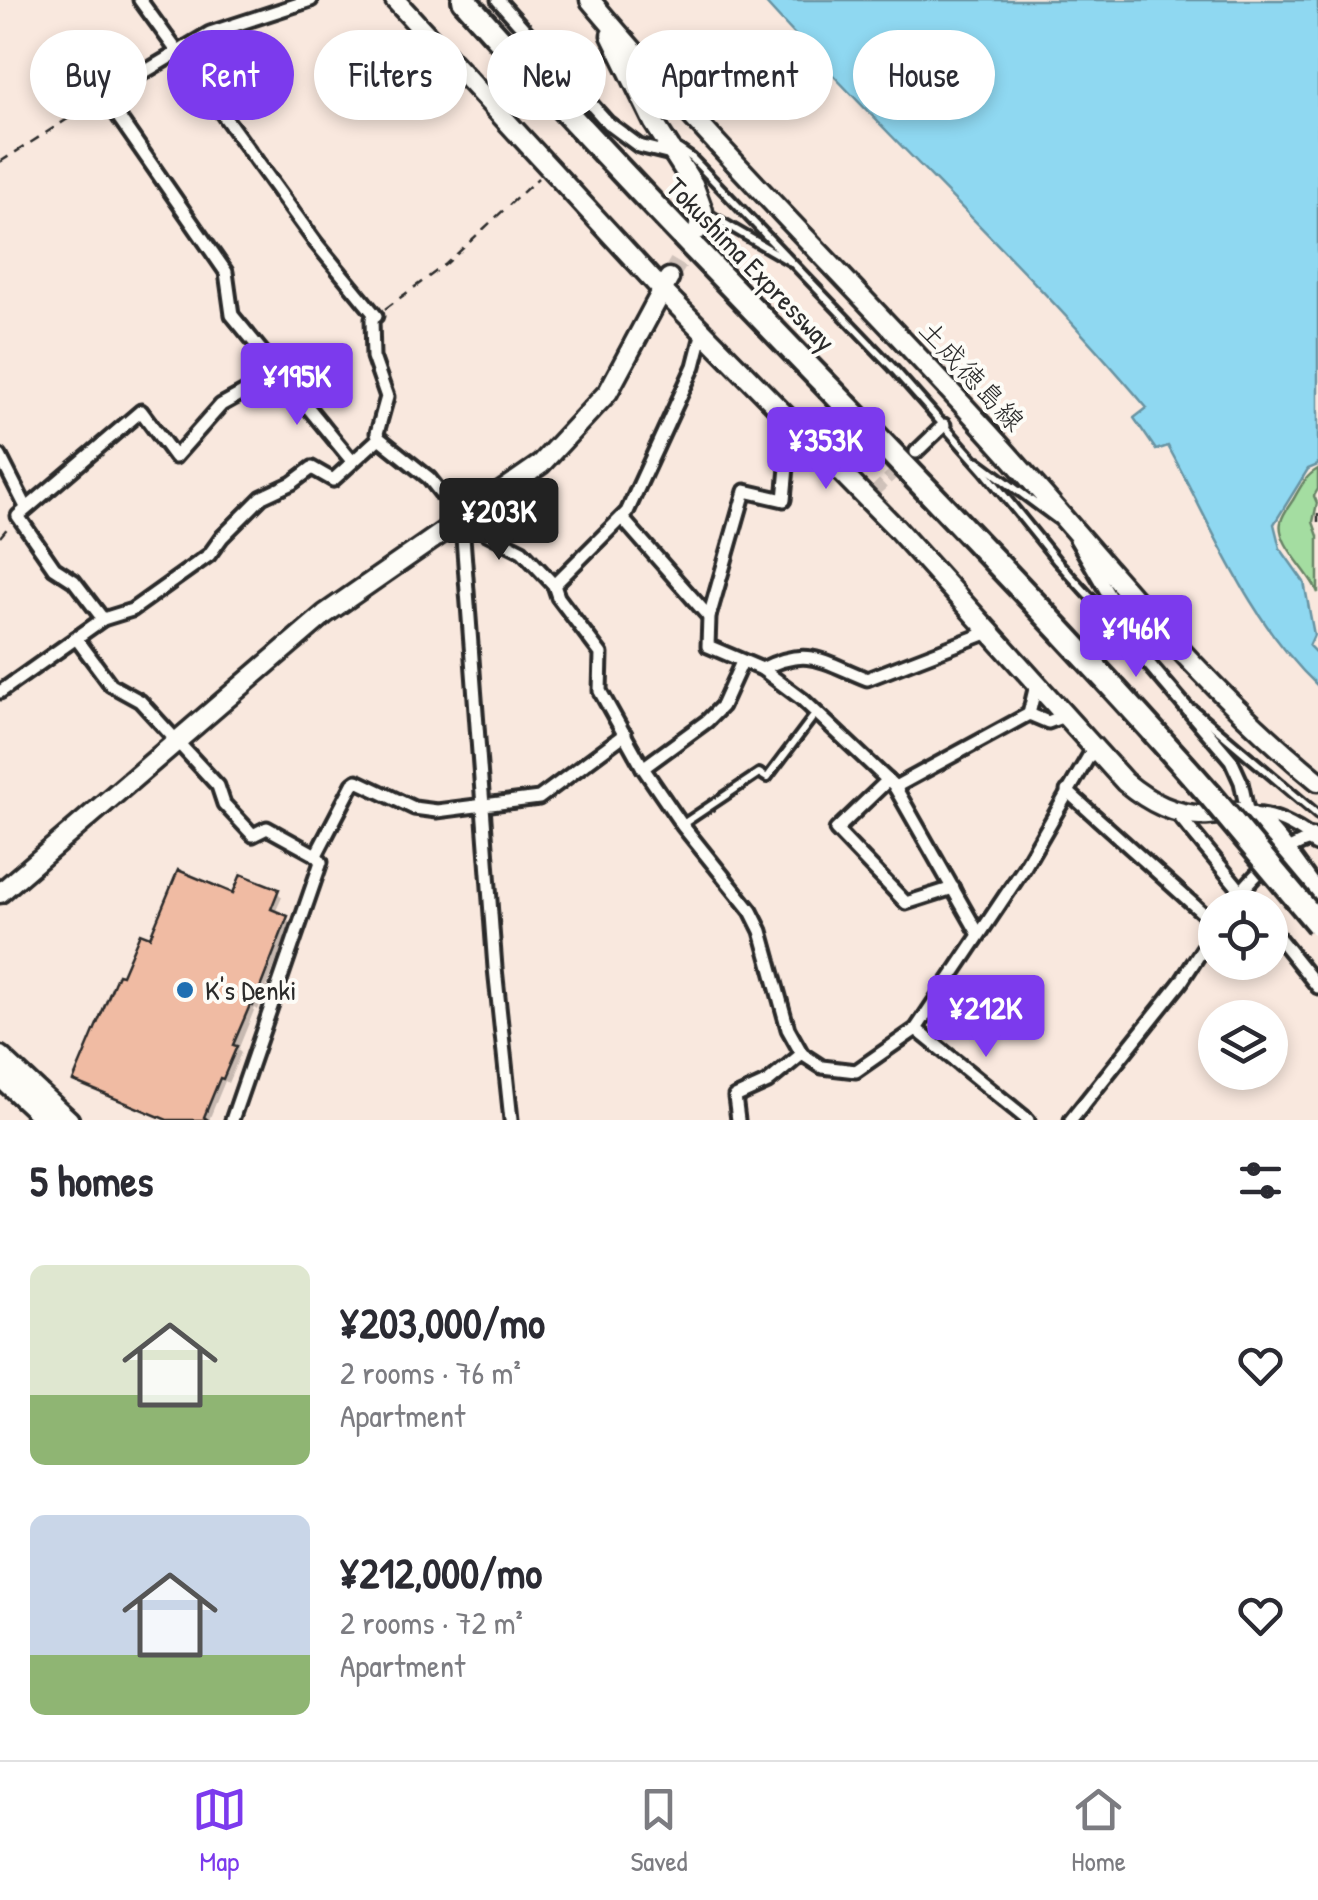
<!DOCTYPE html>
<html lang="en">
<head>
<meta charset="utf-8">
<style>
  :root { --surface:#fff; --page:#f7f7f7; --text:#2b2b33; --muted:#7c7c81; --line:#e1e1e2; --accent:#7c3aed }
  body { margin:0; font-family:"Patrick Hand","Klee One",sans-serif; background:var(--page); color:var(--text); height:100vh; display:flex; flex-direction:column; font-size:38px; white-space:nowrap }
  * { box-sizing:border-box; margin:0 }
  p { font-size:32px; color:var(--muted) }
  .icon { flex:none; width:55px; height:55px; fill:none; stroke:currentColor; stroke-width:2; stroke-linecap:round; stroke-linejoin:round }
  .map { position:relative; height:1120px; overflow:hidden }
  .details { display:flex; flex-direction:column; background:var(--surface); flex:1 }
  .details>* { flex:none }
  .hud { position:absolute; left:30px; top:30px; width:1260px; height:90px; display:flex; gap:20px }
  .controls { position:absolute; left:1198px; top:890px; display:grid; gap:20px }
  .controls a { display:grid; place-items:center; width:90px; height:90px; border-radius:50%; background:var(--surface); box-shadow:0 5px 15px #0003; font-size:50px }
  .price { position:absolute; translate:-50% -85px; padding:0 22px; border-radius:10px; background:var(--accent); color:#fff; font-size:32px; line-height:65px; filter:drop-shadow(0 2px 5px #0008) }
  .price::after { content:''; position:absolute; left:50%; top:60px; width:30px; height:22px; margin-left:-15px; background:inherit; clip-path:polygon(0 0,100% 0,50% 100%) }
  .price.active { background:#222; color:#fff }
  ul { padding:0; list-style:none }
  li { display:flex; align-items:center; gap:30px; height:250px; padding:0 30px }
  li span { display:grid; place-items:center; flex:none; width:280px; height:200px; border-radius:15px; color:#555 }
  li>.icon { margin-inline-start:auto }
  span .icon { width:120px; height:120px; fill:#fffc; stroke-width:1 }
  li b { font-size:42px }
  h2 { display:flex; justify-content:space-between; align-items:center; height:120px; padding:0 30px; font-size:42px }
  .pill { padding:0 35px; border-radius:45px; background:var(--surface); box-shadow:0 5px 15px #0003; font-size:35px; line-height:90px }
  .pill.active { background:var(--accent); color:#fff }
  .menu { display:flex; justify-content:space-around; align-items:center; height:140px; border-top:2px solid var(--line); background:var(--surface); font-size:28px; color:var(--muted) }
  .menu a { display:grid; justify-items:center; gap:5px }
  .menu .active { color:var(--accent) }
  .map>svg:first-child { display:block }
  .green { fill:#a4dda1; stroke:#688466; stroke-width:2.5 }
  .water { fill:#8fd8f1; stroke:#6793a2; stroke-width:2.5 }
  .shadow { fill:#0003 }
  .building { fill:#f0bba3; stroke:#2b2b2b; stroke-width:2.5 }
  .lines { fill:none; stroke-linecap:round; stroke-linejoin:round }
  .street-tunnel { stroke:#d0c2ba; stroke-width:11; stroke-dasharray:11 5.5; stroke-linecap:butt }
  .secondary-tunnel { stroke:#d0c2ba; stroke-width:18; stroke-dasharray:18 9; stroke-linecap:butt }
  .lane-casing { stroke:#2b2b2b; stroke-width:14 }
  .street-casing { stroke:#2b2b2b; stroke-width:19 }
  .secondary-casing { stroke:#2b2b2b; stroke-width:25 }
  .primary-casing { stroke:#2b2b2b; stroke-width:25 }
  .highway-casing { stroke:#2b2b2b; stroke-width:30 }
  .path { stroke:#2b2b2b; stroke-width:2.5; stroke-dasharray:10 8; stroke-linecap:butt }
  .lane { stroke:#fdfcf7; stroke-width:6 }
  .street { stroke:#fdfcf7; stroke-width:11 }
  .secondary { stroke:#fdfcf7; stroke-width:18 }
  .primary { stroke:#fdfcf7; stroke-width:18 }
  .highway { stroke:#fdfcf7; stroke-width:22 }
  .highway-bridge-casing { stroke:#2b2b2b; stroke-width:30; stroke-linecap:butt }
  .highway-bridge { stroke:#fdfcf7; stroke-width:22 }
  .poi-dot { fill:#1f6fb2; stroke:#fdfcf7; stroke-width:4 }
  .labels { text-anchor:middle; dominant-baseline:central; stroke-width:8; stroke-linejoin:round; paint-order:stroke }
  .street-label { font-size:28px; fill:#2b2b2b; stroke:#fdfcf7 }
  .poi-label { font-size:28px; fill:#2b2b2b; stroke:#fdfcf7; text-anchor:start }
</style>
</head>
<body>
<div class="map">
<svg width="1318" height="1120" viewBox="0 0 1318 1120">
  <rect width="100%" height="100%" fill="#f9e8de"/>
  <filter id="ink" filterUnits="userSpaceOnUse"><feTurbulence type="fractalNoise" baseFrequency=".01" numOctaves="2"/><feDisplacementMap in="SourceGraphic" scale="20" xChannelSelector="R" yChannelSelector="G"/><feConvolveMatrix kernelMatrix="1 2 1 2 8 2 1 2 1" color-interpolation-filters="sRGB"/></filter>
  <g filter="url(#ink)">
    <path class="green" d="M 1318,469 L 1318,489 L 1314,496 L 1317,503 L 1313,522 L 1318,536 L 1318,593 C 1311,573 1276,544 1281,522 C 1282,515 1289,506 1293,500 C 1300,488 1305,476 1318,469 Z"/>
    <path class="water" d="M 763,0 L 1318,0 L 1318,465 L 1308,469 L 1274,524 L 1280,548 L 1304,582 L 1314,635 L 1309,646 L 1318,655 L 1318,686 C 1248,620 1213,528 1168,446 L 1156,450 L 1134,418 L 1147,408 C 1027,265 888,139 763,0 Z"/>
    <polygon class="shadow" points="277,892 282,897 275,913 291,923 258,1010 255,1008 238,1050 241,1053 228,1083 225,1081 209,1120 164,1120 81,1085 76,1080 123,979 151,940 234,897"/>
    <polygon class="building" points="178,870 233,893 241,874 279,889 271,909 288,916 253,1006 250,1005 233,1045 237,1046 223,1079 220,1078 204,1117 208,1120 167,1120 73,1081 118,974 122,975 140,933 150,937"/>
    <g class="lines">
      <polyline class="street-tunnel" points="875,491 916,452"/>
      <polyline class="secondary-tunnel" points="669,278 694,236"/>
      <g class="lane-casing">
        <g id="lane">
          <polyline points="679,149 692,158 893,368 985,472 1057,561 1133,644"/>
          <polyline points="705,212 789,261"/>
          <polyline points="978,461 1056,519"/>
          <polyline points="1193,709 1318,815"/>
          <polyline points="683,824 759,773 767,778 816,713"/>
        </g>
      </g>
      <g class="street-casing">
        <g id="street">
          <polyline points="311,0 210,33 104,96 226,272 232,315 352,461"/>
          <polyline points="498,0 608,123 639,146 675,155"/>
          <polyline points="799,431 787,467 784,500 745,491 709,617 708,646 762,669 802,699 895,787 978,933"/>
          <polyline points="379,438 429,478 463,521 522,551 554,585 558,597 601,654 600,691 643,768 682,825 751,911 761,931 788,1029 802,1054 822,1067 856,1071 916,1029 1024,868 1093,749"/>
          <polyline points="916,452 944,425"/>
          <polyline points="0,456 26,507"/>
          <polyline points="622,518 709,617"/>
          <polyline points="456,526 463,537 495,968 511,1120"/>
          <path d="M 1076,539 L 1149,664 L 1231,760 L 1241,782 L 1248,815 C 1271,812 1294,825 1313,839"/>
          <polyline points="554,585 627,512 694,366 703,331"/>
          <polyline points="103,619 74,581 54,568 18,516 141,411 175,457 221,405 250,389 275,368"/>
          <polyline points="76,638 111,685 140,701 218,786 224,804 253,835 267,828 316,855"/>
          <path d="M 762,669 C 808,646 822,661 867,679 L 989,632"/>
          <polyline points="0,692 103,619 132,610 209,555 222,537 262,497 292,483 312,468 333,480 379,438 377,433 387,397 373,357 372,319 376,316 316,243 140,0"/>
          <polyline points="1029,714 1036,685"/>
          <polyline points="643,768 707,721 722,706 742,662"/>
          <polyline points="888,780 836,830 906,903 953,888"/>
          <polyline points="895,787 1029,714 1048,722 1064,716"/>
          <polyline points="1067,791 1215,924"/>
          <polyline points="1175,811 1255,908"/>
          <path d="M 1230,908 C 1248,879 1280,848 1313,839"/>
          <polyline points="1270,927 1318,987"/>
          <polyline points="916,1029 1028,1120"/>
          <polyline points="232,1120 321,862 316,855 353,784 357,781 414,808 437,811 539,798 625,734"/>
          <polyline points="738,1120 735,1097 768,1082 802,1054"/>
          <polyline points="1071,1120 1181,982 1215,930"/>
        </g>
      </g>
      <g class="secondary-casing">
        <g id="secondary">
          <path d="M 395,0 L 662,290 L 896,528 L 1125,782 C 1149,802 1176,817 1209,815 C 1221,814 1235,809 1247,814 C 1271,824 1301,874 1318,895"/>
          <path d="M 590,0 C 715,149 854,285 985,429 C 1094,548 1192,679 1318,781"/>
          <polyline points="611,35 654,123 693,184 703,211 698,230"/>
          <polyline points="1313,839 1318,842"/>
          <polyline points="0,893 325,614 541,464 608,392 669,278"/>
        </g>
      </g>
      <g class="primary-casing">
        <g id="primary">
          <polyline points="0,1056 69,1120"/>
          <polyline points="0,1077 46,1120"/>
        </g>
      </g>
      <g class="highway-casing">
        <path id="highway" d="M 464,0 C 706,271 969,522 1209,794"/>
      </g>
      <g class="path">
        <polyline points="0,162 96,101"/>
        <polyline points="385,309 446,264 538,178"/>
        <polyline points="1318,513 1318,522"/>
        <polyline points="0,537 10,525"/>
      </g>
      <use href="#lane" class="lane"/>
      <use href="#street" class="street"/>
      <use href="#secondary" class="secondary"/>
      <use href="#primary" class="primary"/>
      <use href="#highway" class="highway"/>
      <g class="highway-bridge-casing">
        <polyline id="highway-bridge" points="1209,794 1318,924"/>
      </g>
      <use href="#highway-bridge" class="highway-bridge"/>
    </g>
  </g>
  <circle class="poi-dot" cx="185" cy="990" r="10"/>
  <g class="labels">
    <g class="street-label">
      <text transform="translate(751 264) rotate(46)">Tokushima Expressway</text>
      <text transform="translate(972 375) rotate(47)">土成徳島線</text>
    </g>
    <g class="poi-label">
      <text x="205" y="990">K's Denki</text>
    </g>
  </g>
</svg>
<div class="controls">
<a><svg class="icon" aria-label="locate" viewBox="0 0 24 24"><circle cx="12" cy="12" r="6"/><path d="M12 2v4M12 18v4M2 12h4M18 12h4"/></svg></a>
<a><svg class="icon" aria-label="layers" viewBox="0 0 24 24"><path d="M12 4l9 5-9 5-9-5zM3 14l9 5 9-5"/></svg></a>
</div>
<b class="price" style="left:297px;top:428px">¥195K</b>
<b class="price" style="left:826px;top:492px">¥353K</b>
<b class="price active" style="left:499px;top:563px">¥203K</b>
<b class="price" style="left:1136px;top:680px">¥146K</b>
<b class="price" style="left:986px;top:1060px">¥212K</b>
<div class="hud">
<a class="pill">Buy</a>
<a class="pill active">Rent</a>
<a class="pill">Filters</a>
<a class="pill">New</a>
<a class="pill">Apartment</a>
<a class="pill">House</a>
</div>
</div>
<section class="details">
<h2>5 homes<svg class="icon" aria-label="filters" viewBox="0 0 24 24"><path d="M4 7h16M4 17h16"/><circle cx="9" cy="7" r="2"/><circle cx="15" cy="17" r="2"/></svg></h2>
<ul>
<li><span style="background:linear-gradient(#dfe7d0 65%,#8fb573 0)"><svg class="icon" aria-label="home" viewBox="0 0 24 24"><path d="M3 11l9-7 9 7M6 9v11h12V9"/></svg></span><div><b>¥203,000/mo</b><p>2 rooms · 76 m²</p><p>Apartment</p></div><svg class="icon" aria-label="heart" viewBox="0 0 24 24"><path d="M12 20l-8-8c-3-5 5-10 8-4 3-6 11-1 8 4z"/></svg></li>
<li><span style="background:linear-gradient(#c9d6e8 70%,#8fb573 0)"><svg class="icon" aria-label="home" viewBox="0 0 24 24"><path d="M3 11l9-7 9 7M6 9v11h12V9"/></svg></span><div><b>¥212,000/mo</b><p>2 rooms · 72 m²</p><p>Apartment</p></div><svg class="icon" aria-label="heart" viewBox="0 0 24 24"><path d="M12 20l-8-8c-3-5 5-10 8-4 3-6 11-1 8 4z"/></svg></li>
</ul>
</section>
<nav class="menu">
<a class="active"><svg class="icon" aria-label="map" viewBox="0 0 24 24"><path d="M3 6l6-2 6 2 6-2v14l-6 2-6-2-6 2zM9 4v14M15 6v14"/></svg>Map</a>
<a><svg class="icon" aria-label="saved" viewBox="0 0 24 24"><path d="M7 4h10v16l-5-4-5 4z"/></svg>Saved</a>
<a><svg class="icon" aria-label="home" viewBox="0 0 24 24"><path d="M3 11l9-7 9 7M6 9v11h12V9"/></svg>Home</a>
</nav>
</body>
</html>
